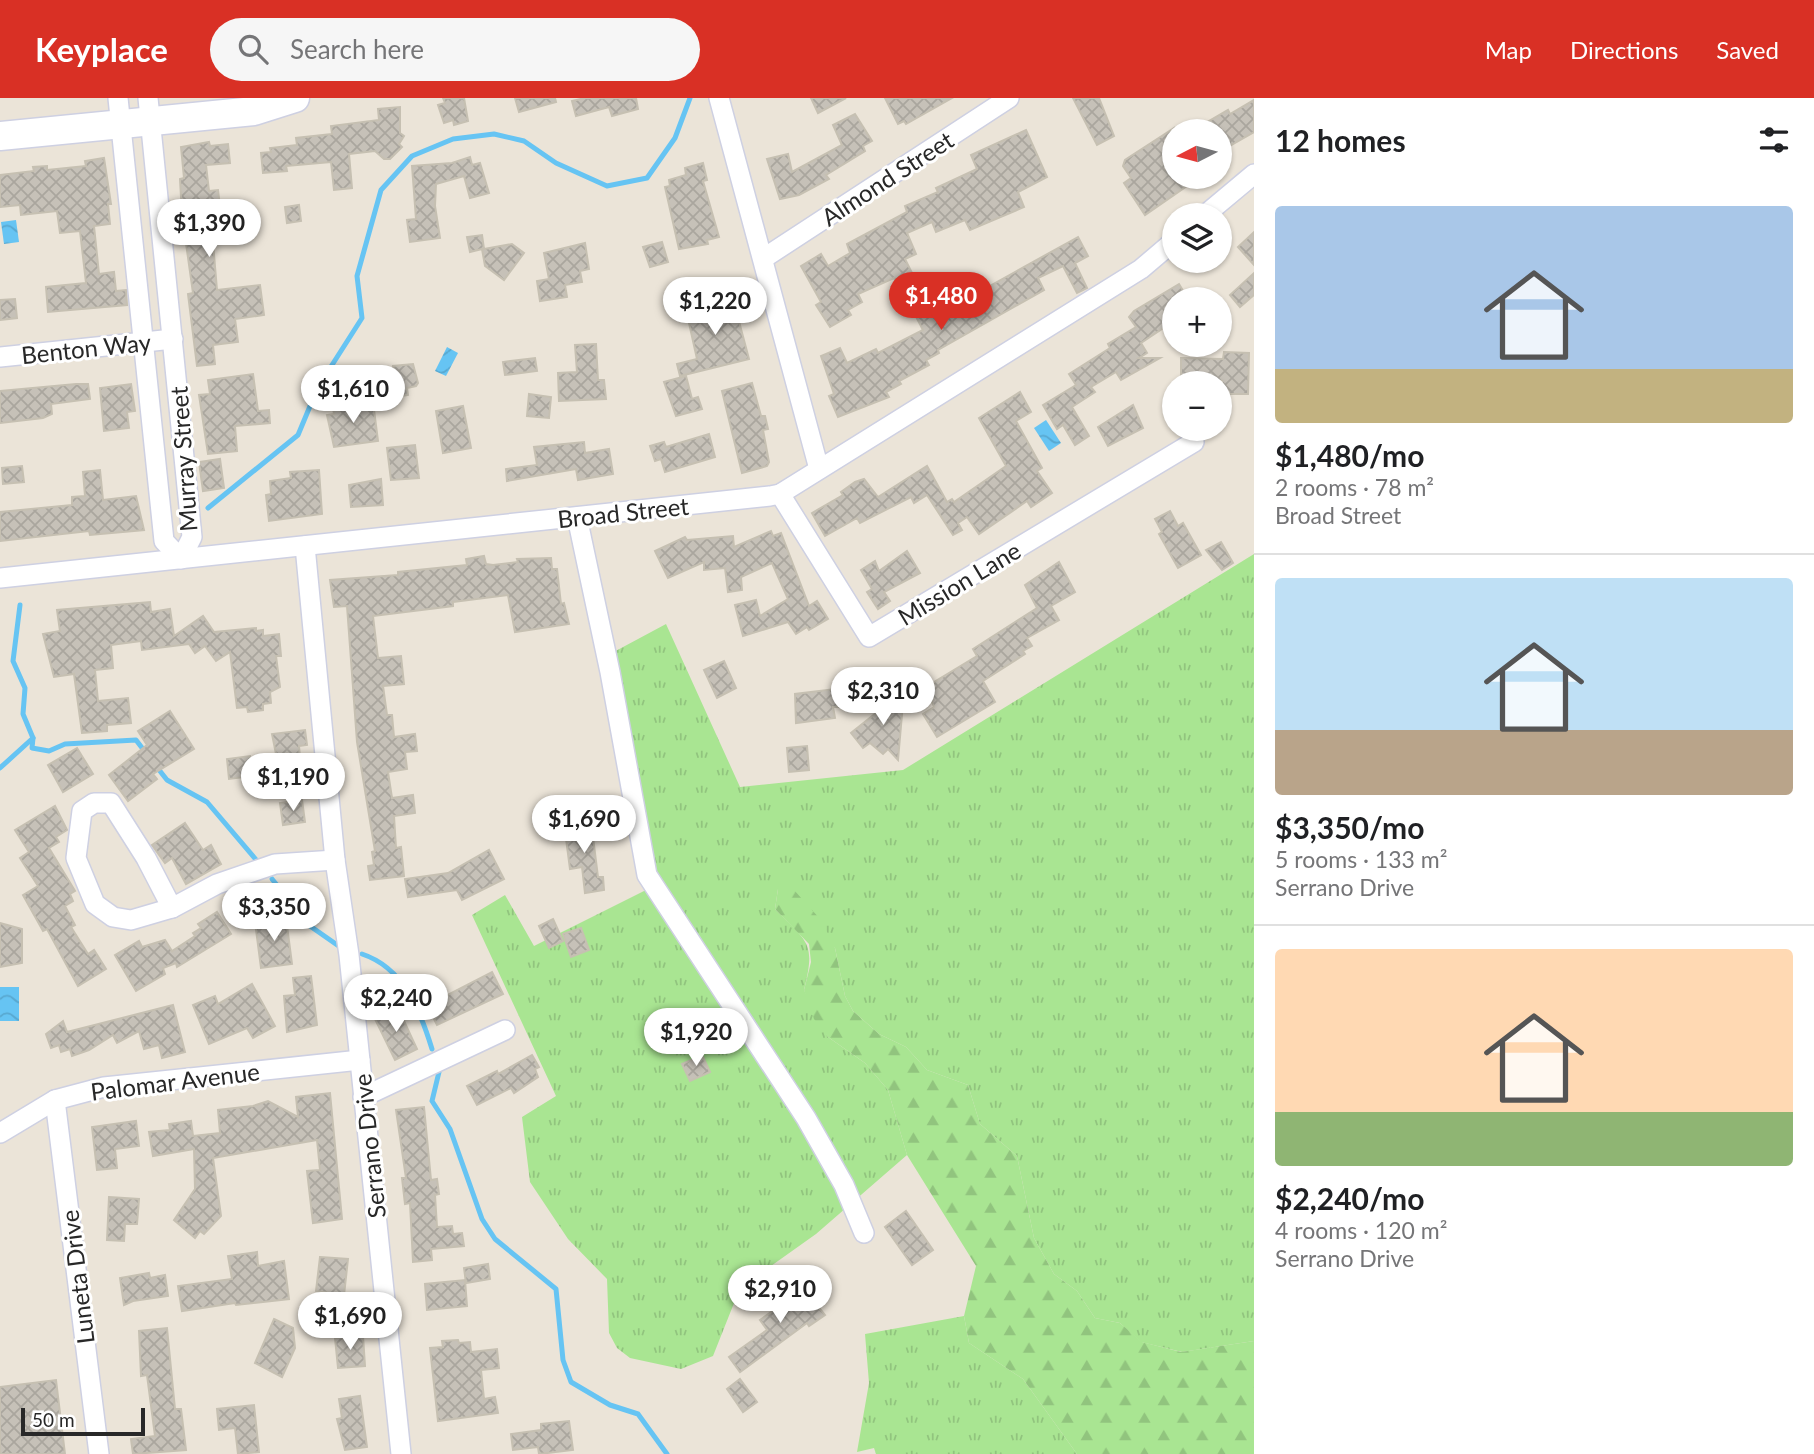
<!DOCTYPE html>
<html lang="en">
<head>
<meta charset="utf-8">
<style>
  :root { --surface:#fff; --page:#f6f6f6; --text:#202124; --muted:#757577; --line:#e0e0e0; --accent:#d93025 }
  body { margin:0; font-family:Lato,sans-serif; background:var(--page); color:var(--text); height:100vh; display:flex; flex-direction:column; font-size:26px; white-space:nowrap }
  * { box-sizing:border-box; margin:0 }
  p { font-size:23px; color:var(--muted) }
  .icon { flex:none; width:38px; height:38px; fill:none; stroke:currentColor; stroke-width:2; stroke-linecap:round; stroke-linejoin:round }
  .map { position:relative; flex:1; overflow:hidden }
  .panel { display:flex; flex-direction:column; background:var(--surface); width:560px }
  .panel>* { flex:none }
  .needle { width:46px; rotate:264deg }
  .tools { position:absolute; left:1162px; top:21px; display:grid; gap:14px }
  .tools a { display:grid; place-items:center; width:70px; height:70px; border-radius:50%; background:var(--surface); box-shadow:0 2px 5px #0004; font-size:35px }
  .scale { position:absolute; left:21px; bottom:18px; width:124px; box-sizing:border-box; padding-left:7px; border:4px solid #282828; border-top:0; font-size:19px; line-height:24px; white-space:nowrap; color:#282828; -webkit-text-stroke:5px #fff; paint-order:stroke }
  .price { position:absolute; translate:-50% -60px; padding:0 16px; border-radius:24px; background:#fff; color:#222; font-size:23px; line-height:46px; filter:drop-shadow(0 2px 4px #0008) }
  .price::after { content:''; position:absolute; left:50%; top:42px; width:21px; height:16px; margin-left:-10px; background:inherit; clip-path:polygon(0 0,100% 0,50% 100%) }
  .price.selected { background:var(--accent); color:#fff }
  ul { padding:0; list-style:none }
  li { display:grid; align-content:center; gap:14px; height:371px; padding:0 21px }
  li+li { border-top:2px solid var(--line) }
  li span { display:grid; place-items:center; height:217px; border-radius:7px; color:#555 }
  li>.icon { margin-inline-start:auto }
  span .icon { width:126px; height:126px; fill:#fffc; stroke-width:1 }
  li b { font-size:30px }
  h2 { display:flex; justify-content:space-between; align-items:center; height:84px; padding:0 21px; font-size:30px }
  header { display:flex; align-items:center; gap:42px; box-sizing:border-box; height:98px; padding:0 35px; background:var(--accent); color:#fff }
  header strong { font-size:33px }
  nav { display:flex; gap:38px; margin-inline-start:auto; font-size:24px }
  .search { width:490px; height:63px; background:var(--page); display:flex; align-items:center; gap:18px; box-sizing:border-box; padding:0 24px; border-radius:38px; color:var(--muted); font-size:26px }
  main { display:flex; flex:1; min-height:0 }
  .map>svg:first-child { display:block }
  .grass { fill:url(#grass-tufts) }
  .forest { fill:url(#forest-firs) }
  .water { fill:url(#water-waves) }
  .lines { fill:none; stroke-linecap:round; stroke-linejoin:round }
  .stream { stroke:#66c4f3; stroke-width:5 }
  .building { fill:url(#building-cross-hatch); stroke:#c6c0b2; stroke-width:2 }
  .street-casing { stroke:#ced0e2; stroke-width:22 }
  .secondary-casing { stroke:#ced0e2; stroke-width:31 }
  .street { stroke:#fff; stroke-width:19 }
  .secondary { stroke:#fff; stroke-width:28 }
  .labels { text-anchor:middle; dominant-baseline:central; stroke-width:6; stroke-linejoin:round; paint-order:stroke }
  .street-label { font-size:24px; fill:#282828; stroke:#fff }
</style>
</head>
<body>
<header>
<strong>Keyplace</strong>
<div class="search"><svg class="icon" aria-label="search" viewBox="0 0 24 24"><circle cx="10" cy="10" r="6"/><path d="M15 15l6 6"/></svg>Search here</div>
<nav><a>Map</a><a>Directions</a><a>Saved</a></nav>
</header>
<main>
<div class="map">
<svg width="1254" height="1356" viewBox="0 0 1254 1356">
  <defs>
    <pattern id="grass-tufts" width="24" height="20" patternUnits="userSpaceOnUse" patternTransform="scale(1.75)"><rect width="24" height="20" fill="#a9e592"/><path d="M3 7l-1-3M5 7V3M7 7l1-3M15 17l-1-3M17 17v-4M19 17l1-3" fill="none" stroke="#91c47e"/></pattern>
    <pattern id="forest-firs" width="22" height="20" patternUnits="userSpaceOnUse" patternTransform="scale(1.75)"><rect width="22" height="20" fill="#a9e592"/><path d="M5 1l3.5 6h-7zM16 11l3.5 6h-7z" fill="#91c47e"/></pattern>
    <pattern id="water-waves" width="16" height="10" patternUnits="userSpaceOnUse" patternTransform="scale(1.75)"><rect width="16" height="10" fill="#66c4f3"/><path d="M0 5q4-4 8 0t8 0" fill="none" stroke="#58a8d0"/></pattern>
    <pattern id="building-cross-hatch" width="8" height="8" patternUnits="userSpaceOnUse" patternTransform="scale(1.75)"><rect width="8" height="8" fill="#c6c1b8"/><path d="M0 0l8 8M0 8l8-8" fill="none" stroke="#aaa69e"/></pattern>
  </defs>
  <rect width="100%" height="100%" fill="#ebe4d8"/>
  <g class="grass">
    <path d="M 1254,456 L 1254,1243 L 1182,1254 L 1141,1244 L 1120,1225 L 1095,1220 L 1077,1193 L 1054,1176 L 1034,1140 L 1017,1058 L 980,1026 L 968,987 L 927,972 L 906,949 L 879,936 L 853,913 L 845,898 L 835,850 L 778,791 L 775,811 C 808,845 816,844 804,892 L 828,939 L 865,965 L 888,992 L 907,1057 L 816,1136 L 740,1190 L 713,1258 L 681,1271 L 630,1260 L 617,1250 L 609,1235 L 607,1181 L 568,1141 L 530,1084 L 522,1019 L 556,998 L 472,817 L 505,797 L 534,848 L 646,792 L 610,556 L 666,526 L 740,689 L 903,672 Z"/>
    <polygon points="964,1218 969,1245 1023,1281 1077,1356 876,1356 874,1350 857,1354 869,1285 865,1236"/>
  </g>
  <polygon class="forest" points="778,791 794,792 821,822 835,850 845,898 853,913 879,936 906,949 927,972 968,987 980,1026 1017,1058 1034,1140 1054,1176 1077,1193 1095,1220 1120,1225 1142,1244 1181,1254 1254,1243 1254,1356 1077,1356 1023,1281 969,1245 964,1218 976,1168 907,1057 888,992 865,965 828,939 814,921 804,892 811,864 809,846 775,811"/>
  <g class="water">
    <polygon points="16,122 19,144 4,146 1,124"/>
    <polygon points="447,249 458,255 446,278 435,273"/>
    <polygon points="1046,322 1061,345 1049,353 1034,330"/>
    <rect x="0" y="889" width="19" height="34"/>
  </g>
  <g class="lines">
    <g class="stream">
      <polyline points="208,410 298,337 318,289 362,220 357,178 381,92 412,58 453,41 494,36 524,43 556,65 607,88 647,80 675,40 690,0"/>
      <polyline points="20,507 13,563 25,590 23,616 33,640 32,650 49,653 65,646 136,642 146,655"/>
      <polyline points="156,668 167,682 207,704 258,764"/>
      <polyline points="0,670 33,640"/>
      <polyline points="272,781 310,828 343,851"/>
      <path d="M 362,856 C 404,870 420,912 432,951"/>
      <polyline points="439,974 432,1003 450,1031 482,1121 495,1141 556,1191 563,1262 571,1284 610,1307 638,1316 667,1356"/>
    </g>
  </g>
  <g class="building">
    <polygon points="443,0 464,0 468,23 454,27 453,22 444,25 438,7 445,5"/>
    <polygon points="515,0 555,0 556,4 519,14"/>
    <polygon points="585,0 636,0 638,11 612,18 609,9 576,18 572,3"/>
    <polygon points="811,0 846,0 818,15"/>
    <polygon points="885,0 952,0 906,26 904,23 898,26"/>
    <polygon points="1073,0 1099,0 1114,38 1097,47"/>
    <polygon points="1254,2 1254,34 1226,50 1220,33 1192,33 1228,12 1230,16"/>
    <polygon points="400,9 400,35 404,38 399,46 402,49 390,61 384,61 375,53 349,56 352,90 334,92 331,64 286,68 287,73 263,75 261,55 271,54 270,50 297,47 296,40 332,36 331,28 379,22 378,11"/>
    <polygon points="855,16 872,43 863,48 865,53 826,77 829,81 799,97 780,101 767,61 788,56 792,74 842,47 833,27"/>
    <polygon points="1174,30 1174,79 1200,79 1145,117 1124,85 1131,80 1123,68 1125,62"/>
    <polygon points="1026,32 1047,79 1018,94 1024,109 970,132 965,122 936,134 932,124 907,135 916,156 905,161 915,181 899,189 894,180 858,196 862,204 848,212 851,217 830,229 816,207 821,204 801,168 821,156 828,168 850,155 847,146 907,114 905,108 938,94 936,90 977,71 971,57"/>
    <polygon points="209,44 210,48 228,46 230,65 206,67 209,93 218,92 220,108 210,109 217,192 260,187 264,217 235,221 238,244 213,247 215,266 197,268 188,196 193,195 182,117 180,81 184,80 181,49"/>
    <polygon points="470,59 472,67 480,65 489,95 470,100 464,78 436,86 435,108 440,140 410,144 407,122 416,121 412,68 452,65"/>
    <polygon points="104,60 111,106 108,106 110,126 94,128 99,176 114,174 116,193 126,192 127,207 48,214 46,189 86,185 80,133 60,135 57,113 21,117 20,107 0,109 0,77 34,73 33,69 47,68 47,72 86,68 85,63"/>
    <polygon points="703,65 707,82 703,83 719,139 707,142 708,146 679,151 665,89 670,88 669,82 686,77 685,70"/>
    <polygon points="299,107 301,123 287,125 285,109"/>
    <polygon points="1254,134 1254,167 1238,149"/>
    <polygon points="482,137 484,151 512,146 524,155 504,182 485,168 482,151 470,154 467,139"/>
    <polygon points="1078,139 1088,158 1075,165 1087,190 1077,195 1063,168 1038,180 1044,192 938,252 939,255 926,262 929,267 899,283 901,286 886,294 889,299 838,319 829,298 834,296 821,258 840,250 847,265 876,251 878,255 923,232 913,213 943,197 950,210"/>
    <polygon points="662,144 668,164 650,169 643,149"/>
    <polygon points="585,145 589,171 580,173 582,184 565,187 567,199 540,203 537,183 549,181 544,155"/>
    <polygon points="1254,175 1254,197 1240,209 1230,197"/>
    <polygon points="1179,186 1188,201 1174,201 1174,243 1165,229 1141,245 1147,255 1139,260 1160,260 1121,282 1116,274 1091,289 1095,294 1072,309 1089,338 1075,347 1063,327 1057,331 1043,307 1076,287 1069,276 1110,250 1108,246 1136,229 1129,219 1134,213"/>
    <polygon points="732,197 749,261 680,278 677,266 697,261 687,216 712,209 710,203"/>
    <polygon points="15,201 17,220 0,222 0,202"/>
    <polygon points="596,246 598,282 604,282 606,301 559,303 558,275 577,274 575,247"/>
    <polygon points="1224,254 1249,255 1248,296 1222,296 1222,283 1181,282 1181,260 1223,261"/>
    <polygon points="535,260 537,273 505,277 503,264"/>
    <polygon points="413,266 418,285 416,288 407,290 408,297 389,300 386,277 394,276 393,268"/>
    <polygon points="253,276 258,313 269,312 270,325 235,328 237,353 208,356 199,297 210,296 208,282"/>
    <polygon points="686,278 692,301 698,299 702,311 676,318 664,284"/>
    <polygon points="752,285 761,318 765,318 768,331 763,332 769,364 767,368 742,375 722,293"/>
    <polygon points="76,286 88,286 90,301 51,306 52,316 43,320 0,325 0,293"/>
    <polygon points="131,286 135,313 127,314 129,330 104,333 100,290"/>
    <polygon points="1020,294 1031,314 1016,323 1042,370 1037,373 1052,395 1031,409 1027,403 979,436 967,419 958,425 962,432 953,437 927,397 914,405 911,399 860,425 857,420 825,438 812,415 843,397 841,394 855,384 864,381 878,399 927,368 947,404 952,401 954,404 1006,368 979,320"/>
    <polygon points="529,296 551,299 549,320 527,318"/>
    <polygon points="373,304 378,343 334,349 327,317 334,316 333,310"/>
    <polygon points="1133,307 1143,330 1108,348 1098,329"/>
    <polygon points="463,308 471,350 443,355 436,313"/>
    <polygon points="709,336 715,359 665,374 661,361 655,363 650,348 664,344 666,349"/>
    <polygon points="584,344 585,355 609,351 613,376 578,382 576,371 507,383 506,371 537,367 534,349"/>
    <polygon points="415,347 419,380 391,382 387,350"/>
    <polygon points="220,361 224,390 203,393 199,364"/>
    <polygon points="22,368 24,384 3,386 2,370"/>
    <polygon points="100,372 103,402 136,398 144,432 90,437 89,433 0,443 0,414 72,407 72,399 85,398 83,374"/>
    <polygon points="319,372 322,416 269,423 266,397 271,396 270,383 291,380 290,374"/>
    <polygon points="381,381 383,407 351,409 349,387"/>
    <polygon points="1170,413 1178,428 1183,425 1201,457 1178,470 1159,436 1162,434 1155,421"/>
    <polygon points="771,433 773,438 781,435 809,508 817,503 828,521 809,532 807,529 796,536 788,524 743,538 735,507 756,502 760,518 788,501 772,465 741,479 742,492 728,494 725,470 704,472 704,464 668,480 655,453 685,439 687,442 733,438 734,449"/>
    <polygon points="1221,444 1233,465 1222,472 1206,452"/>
    <polygon points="907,453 920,475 884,494 890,503 878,511 867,494 872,491 861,472 875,463 879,473"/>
    <polygon points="484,458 486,466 493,467 518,464 517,461 551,460 552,471 557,471 561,506 564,505 569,526 515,534 508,497 453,504 453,508 373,518 378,560 401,558 404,586 383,588 387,617 392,617 394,639 415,636 417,653 405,654 407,671 388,674 392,700 413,697 415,715 394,718 396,750 401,749 404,778 370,782 368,768 374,767 372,754 375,753 357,644 347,508 334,509 330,482 398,477 398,474 467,467 466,461"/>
    <polygon points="1059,464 1075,494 1051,508 1059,522 1027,540 1032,548 1023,553 1025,556 983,583 995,604 937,639 923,616 934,609 926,589 977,558 973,551 1037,510 1025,487"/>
    <polygon points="150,504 151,514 170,511 174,538 203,518 214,534 256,530 256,533 263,532 263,538 279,536 281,558 276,558 280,589 270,594 271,605 263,606 263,612 248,614 247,609 237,610 230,554 216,563 205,548 195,555 189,546 142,552 141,543 111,547 113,570 95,572 98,603 128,600 131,625 107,627 107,633 82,635 74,576 54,579 43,536 60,533 57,512"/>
    <polygon points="724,563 736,590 717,600 704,572"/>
    <polygon points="835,591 838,609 833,609 835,620 796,625 795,596"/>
    <polygon points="882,596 896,597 895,604 903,605 898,662 888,651 883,656 870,645 863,650 851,635 881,611"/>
    <polygon points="170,613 194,651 153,676 157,681 128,703 109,677 147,647 138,633"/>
    <polygon points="305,632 307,647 299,648 301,671 286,673 285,665 278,666 272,636"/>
    <polygon points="807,648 809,672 789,674 787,650"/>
    <polygon points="77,650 93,676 63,694 48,667"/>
    <polygon points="250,658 253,678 229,681 227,661"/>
    <polygon points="302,702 305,724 283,727 280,705"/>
    <polygon points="55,708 67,732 56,739 59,744 49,750 75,793 70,796 73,803 65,808 75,827 71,829 88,856 94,852 106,871 78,888 47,831 43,833 23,797 38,788 20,760 29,754 15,732"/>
    <polygon points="591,723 598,779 603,779 604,792 585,795 582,769 570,771 565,733 570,732 569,726"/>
    <polygon points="185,725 203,752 211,747 221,766 186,786 172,760 165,765 152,747"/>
    <polygon points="489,752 504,781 462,802 457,792 408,799 405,781 448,775"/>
    <polygon points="217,814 231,836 177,869 176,865 163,870 165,876 136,893 115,857 139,843 142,849 165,842 172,853 195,838 193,835 201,830 198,826"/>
    <polygon points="286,820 292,866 261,870 255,824"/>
    <polygon points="553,821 563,843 549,850 539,828"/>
    <polygon points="0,825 22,831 22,865 0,869"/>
    <polygon points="581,830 589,852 571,859 563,836"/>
    <polygon points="492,874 503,896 437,927 430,913 434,911 432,905"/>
    <polygon points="311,878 317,927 287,934 284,898 295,897 293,880"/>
    <polygon points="252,886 275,928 253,940 247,930 209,946 193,907 215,898 218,906"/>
    <polygon points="173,907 185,954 162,960 159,947 144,951 139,933 117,945 113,937 89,952 72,958 70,951 61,954 59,947 51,950 46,936 63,923 67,934"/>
    <polygon points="398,910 417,951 395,962 375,921"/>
    <polygon points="532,957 539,969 535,971 538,979 514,995 511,990 477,1007 467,988 497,973 498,976"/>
    <polygon points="702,957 710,974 690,983 682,966"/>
    <polygon points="330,995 342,1121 313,1125 307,1073 320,1072 317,1042 213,1060 221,1118 204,1136 200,1133 195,1140 174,1122 195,1091 194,1051 153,1058 149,1034 170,1032 169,1026 191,1023 193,1038 220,1035 218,1012 253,1008 268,1003 298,1019 296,999"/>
    <polygon points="424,1009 431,1082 437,1081 439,1096 435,1097 437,1129 452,1128 453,1136 462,1135 464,1148 431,1151 432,1162 413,1164 410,1105 405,1106 402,1080 406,1080 396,1012"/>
    <polygon points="136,1023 139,1048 115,1051 117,1070 97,1072 92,1029"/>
    <polygon points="109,1099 139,1101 137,1126 125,1126 124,1143 107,1142"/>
    <polygon points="906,1113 933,1152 912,1167 885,1129"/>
    <polygon points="257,1154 258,1168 284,1163 289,1201 236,1207 235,1205 182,1213 178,1188 232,1181 228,1158"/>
    <polygon points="320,1159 348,1161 344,1197 316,1193"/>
    <polygon points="488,1166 490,1181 466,1185 464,1170"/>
    <polygon points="149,1175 150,1180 165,1177 168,1198 133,1203 124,1207 120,1180"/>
    <polygon points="465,1182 467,1208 427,1212 425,1186"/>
    <polygon points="799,1185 825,1217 809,1228 807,1225 740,1274 729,1259 767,1232 760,1222 781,1207 777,1201"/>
    <polygon points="274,1221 293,1230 295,1250 282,1279 255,1265"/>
    <polygon points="167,1230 175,1311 181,1311 186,1352 133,1356 131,1341 155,1338 147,1277 141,1278 139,1233"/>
    <polygon points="363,1238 365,1268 338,1270 335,1240"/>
    <polygon points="458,1242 459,1245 470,1244 471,1254 497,1251 499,1270 481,1272 484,1301 495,1299 498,1315 438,1323 430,1250 443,1249 442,1243"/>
    <polygon points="740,1281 757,1304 743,1314 727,1291"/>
    <polygon points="56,1282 65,1356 0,1356 0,1289"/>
    <polygon points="360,1298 367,1349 345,1352 337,1321 342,1320 339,1301"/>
    <polygon points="254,1307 259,1354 238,1356 235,1330 219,1332 217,1311"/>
    <polygon points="569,1323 573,1352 539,1356 538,1349 513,1352 511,1336 541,1332 541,1326"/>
  </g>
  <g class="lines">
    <g class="street-casing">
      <g id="street">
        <polyline points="118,0 164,443 181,461 192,439 148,0"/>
        <polyline points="719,0 819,371"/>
        <polyline points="1205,117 1254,76"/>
        <polyline points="764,160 1009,0"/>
        <polyline points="0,259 173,241"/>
        <polyline points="780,396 869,539 1194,344"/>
        <polyline points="577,419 610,574 647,777 806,1020 844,1087 864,1135"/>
        <polyline points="305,448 335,762 349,857 401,1356"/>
        <polyline points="0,480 770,398 780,396 1141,171 1174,143"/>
        <polygon points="94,705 111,705 146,760 172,810 131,822 113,819 95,806 76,760 82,713"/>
        <polyline points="172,810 217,786 275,766 335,762"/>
        <polyline points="363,999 505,932"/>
        <polyline points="55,1002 99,1356"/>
        <polyline points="0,1035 55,1002 104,989 360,962"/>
      </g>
    </g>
    <g class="secondary-casing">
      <polyline id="secondary" points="0,38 254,13 295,0"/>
    </g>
    <use href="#street" class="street"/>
    <use href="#secondary" class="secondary"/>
  </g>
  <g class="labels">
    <g class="street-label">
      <text transform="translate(887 80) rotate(-33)">Almond Street</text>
      <text transform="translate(86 250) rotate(-6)">Benton Way</text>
      <text transform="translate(183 361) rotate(-94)">Murray Street</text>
      <text transform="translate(623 414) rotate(-6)">Broad Street</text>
      <text transform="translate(959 485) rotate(-31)">Mission Lane</text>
      <text transform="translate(175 983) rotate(-7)">Palomar Avenue</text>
      <text transform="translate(369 1048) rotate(-96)">Serrano Drive</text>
      <text transform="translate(77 1179) rotate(-97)">Luneta Drive</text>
    </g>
  </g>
</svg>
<div class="tools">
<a><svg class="needle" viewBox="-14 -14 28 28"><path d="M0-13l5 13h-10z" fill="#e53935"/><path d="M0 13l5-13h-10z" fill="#757577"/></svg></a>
<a><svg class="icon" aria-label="layers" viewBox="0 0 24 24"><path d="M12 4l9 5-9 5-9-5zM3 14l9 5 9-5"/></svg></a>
<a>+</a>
<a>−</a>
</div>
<div class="scale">50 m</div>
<b class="price" style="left:209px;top:161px">$1,390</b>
<b class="price selected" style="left:941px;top:234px">$1,480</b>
<b class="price" style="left:715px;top:239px">$1,220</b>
<b class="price" style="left:353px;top:327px">$1,610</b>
<b class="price" style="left:883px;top:629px">$2,310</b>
<b class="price" style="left:293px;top:715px">$1,190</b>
<b class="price" style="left:584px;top:757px">$1,690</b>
<b class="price" style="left:274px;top:845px">$3,350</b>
<b class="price" style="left:396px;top:936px">$2,240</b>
<b class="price" style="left:696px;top:970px">$1,920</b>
<b class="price" style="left:780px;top:1227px">$2,910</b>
<b class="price" style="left:350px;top:1254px">$1,690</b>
</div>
<section class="panel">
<h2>12 homes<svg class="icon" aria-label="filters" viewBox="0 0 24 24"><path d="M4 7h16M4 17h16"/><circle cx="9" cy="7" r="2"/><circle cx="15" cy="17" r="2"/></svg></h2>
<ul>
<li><span style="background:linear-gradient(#a9c7e8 75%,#c2b280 0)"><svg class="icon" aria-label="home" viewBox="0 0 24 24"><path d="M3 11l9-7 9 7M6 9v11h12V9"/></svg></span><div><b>$1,480/mo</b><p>2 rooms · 78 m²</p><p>Broad Street</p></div></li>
<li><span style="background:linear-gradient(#bfe0f5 70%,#b9a48a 0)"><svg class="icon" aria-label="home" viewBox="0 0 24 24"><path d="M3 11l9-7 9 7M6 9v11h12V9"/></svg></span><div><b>$3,350/mo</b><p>5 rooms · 133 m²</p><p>Serrano Drive</p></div></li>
<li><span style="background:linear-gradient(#ffd9b3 75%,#8fb573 0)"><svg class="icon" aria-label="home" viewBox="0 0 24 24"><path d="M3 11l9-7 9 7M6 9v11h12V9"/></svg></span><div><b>$2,240/mo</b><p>4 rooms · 120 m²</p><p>Serrano Drive</p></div></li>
</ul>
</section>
</main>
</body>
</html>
